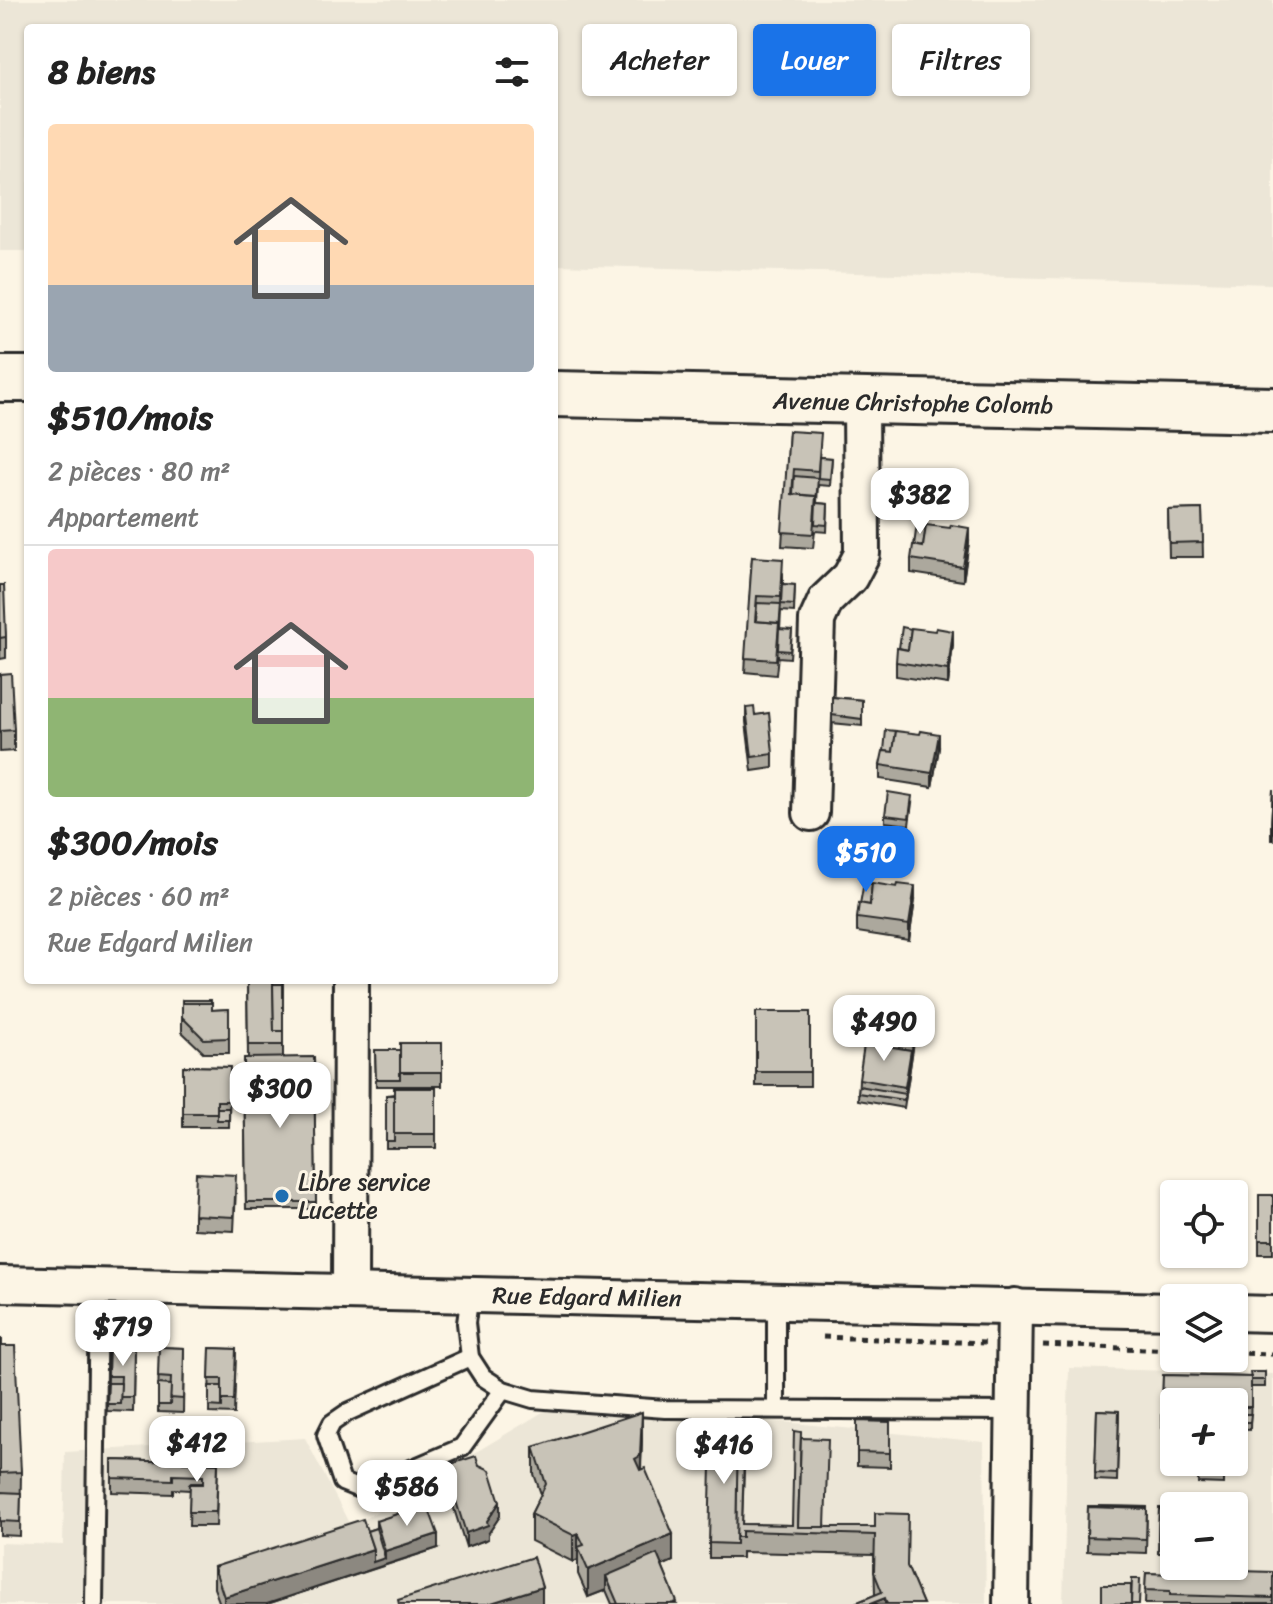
<!DOCTYPE html>
<html lang="fr">
<head>
<meta charset="utf-8">
<style>
  :root { --surface:#fff; --page:#f6f6f6; --text:#222; --muted:#767676; --line:#e0e0e0; --accent:#1a73e8 }
  body { margin:0; font-family:Sriracha,sans-serif; background:var(--page); color:var(--text); height:100vh; display:flex; flex-direction:column; font-size:30px; white-space:nowrap }
  * { box-sizing:border-box; margin:0 }
  p { font-size:26px; color:var(--muted) }
  .icon { flex:none; width:44px; height:44px; fill:none; stroke:currentColor; stroke-width:2; stroke-linecap:round; stroke-linejoin:round }
  .map { position:relative; flex:1; overflow:hidden }
  .details { position:absolute; left:24px; top:24px; width:534px; height:960px; display:flex; flex-direction:column; background:var(--surface); border-radius:8px; box-shadow:0 2px 6px #0004 }
  .details>* { flex:none }
  .hud { position:absolute; left:582px; top:24px; width:570px; height:72px; display:flex; gap:16px }
  .controls { position:absolute; left:1160px; top:1180px; display:grid; gap:16px }
  .controls a { display:grid; place-items:center; width:88px; height:88px; border-radius:8px; background:var(--surface); box-shadow:0 2px 6px #0004; font-size:40px }
  .price { position:absolute; translate:-50% -68px; padding:0 18px; border-radius:16px; background:#fff; color:#222; font-size:26px; line-height:52px; filter:drop-shadow(0 2px 4px #0008) }
  .price::after { content:''; position:absolute; left:50%; top:48px; width:24px; height:18px; margin-left:-12px; background:inherit; clip-path:polygon(0 0,100% 0,50% 100%) }
  .price.current { background:var(--accent); color:#fff }
  ul { padding:0; list-style:none }
  li { display:grid; align-content:center; gap:16px; height:424px; padding:0 24px }
  li+li { border-top:2px solid var(--line) }
  li span { display:grid; place-items:center; height:248px; border-radius:8px; color:#555 }
  li>.icon { margin-inline-start:auto }
  span .icon { width:144px; height:144px; fill:#fffc; stroke-width:1 }
  li b { font-size:34px }
  h2 { display:flex; justify-content:space-between; align-items:center; height:96px; padding:0 24px; font-size:34px }
  .tag { padding:0 28px; border-radius:8px; background:var(--surface); box-shadow:0 2px 6px #0004; font-size:28px; line-height:72px }
  .tag.current { background:var(--accent); color:#fff }
  .map>svg:first-child { display:block }
  .built { fill:#ece6d7; fill-rule:evenodd }
  .lines { fill:none; stroke-linecap:round; stroke-linejoin:round }
  .lane-casing { stroke:#2b2b2b; stroke-width:22 }
  .street-casing { stroke:#2b2b2b; stroke-width:40 }
  .secondary-casing { stroke:#2b2b2b; stroke-width:50 }
  .path { stroke:#2b2b2b; stroke-width:5; stroke-dasharray:6 6; stroke-linecap:butt }
  .lane { stroke:#fcf5e5; stroke-width:16 }
  .street { stroke:#fcf5e5; stroke-width:34 }
  .secondary { stroke:#fcf5e5; stroke-width:44 }
  .wall { fill:#aca89d; stroke:#2b2b2b; stroke-width:2 }
  .shaded-wall { fill:#8c8880; stroke:#2b2b2b; stroke-width:2 }
  .building { fill:#c8c3b7; stroke:#2b2b2b; stroke-width:2 }
  .poi-dot { fill:#1f6fb2; stroke:#fcf5e5; stroke-width:3 }
  .labels { text-anchor:middle; dominant-baseline:central; stroke-width:6; stroke-linejoin:round; paint-order:stroke }
  .street-label { font-size:24px; fill:#2b2b2b; stroke:#fcf5e5 }
  .poi-label { font-size:24px; fill:#2b2b2b; stroke:#fcf5e5; text-anchor:start }
</style>
</head>
<body>
<div class="map">
<svg width="1273" height="1604" viewBox="0 0 1273 1604">
  <rect width="100%" height="100%" fill="#fcf5e5"/>
  <filter id="ink" filterUnits="userSpaceOnUse"><feTurbulence type="fractalNoise" baseFrequency=".0125" numOctaves="2"/><feDisplacementMap in="SourceGraphic" scale="16" xChannelSelector="R" yChannelSelector="G"/><feConvolveMatrix kernelMatrix="1 2 1 2 8 2 1 2 1" color-interpolation-filters="sRGB"/></filter>
  <g filter="url(#ink)">
    <g class="built">
      <polygon points="0,0 1273,0 1273,284 554,265 554,28 28,28 28,251 0,251"/>
      <path d="M 1069,1368 L 1273,1374 L 1273,1604 L 1063,1604 ZM 1174,1402 L 1234,1402 L 1234,1462 L 1174,1462 ZM 1174,1506 L 1234,1506 L 1234,1566 L 1174,1566 Z"/>
      <polygon points="563,1400 984,1442 986,1604 0,1604 0,1543 63,1545 65,1452 305,1438 351,1527"/>
    </g>
    <g class="lines">
      <g class="lane-casing">
        <g id="lane">
          <polyline points="470,1294 466,1323 470,1357 483,1377 503,1390 533,1399 665,1409 1013,1411"/>
          <polyline points="470,1357 348,1412 332,1423 326,1435 342,1482 362,1490 462,1447 503,1390"/>
          <polyline points="776,1409 776,1301"/>
          <polyline points="94,1604 98,1286"/>
        </g>
      </g>
      <g class="street-casing">
        <g id="street">
          <polyline points="811,813 817,620 826,600 850,577 862,554 861,403"/>
          <polyline points="0,1284 1174,1311"/>
          <polyline points="350,1292 351,980"/>
          <polyline points="1234,1313 1273,1314"/>
          <polyline points="1011,1604 1015,1306"/>
        </g>
      </g>
      <g class="secondary-casing">
        <g id="secondary">
          <polyline points="0,379 28,379"/>
          <polyline points="554,394 1273,410"/>
        </g>
      </g>
      <g class="path">
        <polyline points="823,1337 985,1343"/>
        <polyline points="1043,1345 1174,1350"/>
        <polyline points="1234,1353 1273,1354"/>
      </g>
      <use href="#lane" class="lane"/>
      <use href="#street" class="street"/>
      <use href="#secondary" class="secondary"/>
    </g>
    <g class="wall">
      <polygon points="789,431 820,457 832,458 830,486 818,485 817,503 828,504 827,532 815,531 813,548 782,546"/>
      <polygon points="1202,509 1203,557 1169,557 1168,510"/>
      <polygon points="969,542 963,581 911,573 911,559"/>
      <polygon points="752,557 783,573 783,584 795,585 794,612 781,611 780,630 792,630 790,658 778,657 778,654 776,675 745,672"/>
      <polygon points="0,585 6,637 6,658 0,659"/>
      <polygon points="935,631 953,645 948,684 896,676 896,662"/>
      <polygon points="0,674 14,730 14,751 0,752"/>
      <polygon points="832,697 862,700 862,726 832,723"/>
      <polygon points="746,708 755,714 773,754 773,768 752,771 746,722"/>
      <polygon points="939,748 932,787 880,779 880,765"/>
      <polygon points="1273,790 1273,840 1271,840 1271,826"/>
      <polygon points="912,803 909,825 885,822 885,815"/>
      <polygon points="915,900 909,940 857,932 857,918"/>
      <polygon points="247,980 283,980 283,1058 314,1057 316,1209 246,1209 244,1058 248,1058"/>
      <polygon points="182,1000 212,1010 229,1009 229,1053 204,1053 182,1032"/>
      <rect x="756" y="1012" width="54" height="74"/>
      <polygon points="442,1043 442,1086 376,1086 375,1050 400,1050"/>
      <polygon points="913,1048 904,1108 858,1100 859,1079"/>
      <polygon points="183,1066 230,1067 229,1127 183,1127"/>
      <polygon points="436,1088 436,1148 386,1148 386,1095"/>
      <polygon points="236,1189 234,1231 194,1229 194,1215"/>
      <rect x="1259" y="1195" width="14" height="59"/>
      <polygon points="0,1339 21,1472 20,1536 0,1535"/>
      <polygon points="109,1346 134,1346 133,1412 107,1411"/>
      <polygon points="159,1347 184,1348 183,1413 158,1412"/>
      <polygon points="210,1348 236,1349 234,1414 209,1413"/>
      <polygon points="1265,1372 1265,1387 1251,1387 1250,1430 1234,1429 1234,1402 1174,1402 1174,1428 1162,1427 1163,1375 1250,1377"/>
      <polygon points="1097,1410 1119,1411 1117,1481 1095,1480"/>
      <polygon points="857,1421 890,1422 890,1467 857,1466"/>
      <polygon points="801,1438 826,1527 875,1527 907,1567 923,1604 853,1604 875,1595 874,1555 742,1552 742,1558 709,1558 709,1543 745,1442 742,1524 792,1525"/>
      <polygon points="642,1439 641,1470 673,1561 662,1566 677,1604 612,1604 606,1590 588,1597 578,1574 578,1560 573,1562 531,1541 531,1514 541,1494 534,1474 534,1447"/>
      <polygon points="112,1460 218,1463 216,1526 189,1526 190,1490 173,1489 173,1494 112,1492"/>
      <polygon points="1198,1462 1224,1462 1224,1484 1198,1483"/>
      <polygon points="479,1465 500,1516 488,1534 488,1539 466,1547 445,1480 445,1466"/>
      <polygon points="1088,1506 1147,1507 1146,1553 1087,1551"/>
      <polygon points="1159,1508 1174,1508 1174,1553 1158,1553"/>
      <polygon points="1234,1510 1247,1510 1246,1555 1234,1555"/>
      <polygon points="376,1521 438,1548 267,1604 220,1604 214,1588 214,1567 367,1531 376,1528"/>
      <polygon points="1273,1572 1273,1604 1145,1604 1146,1573 1170,1574"/>
    </g>
    <g class="shaded-wall">
      <polygon points="969,528 969,542 963,581 963,567"/>
      <polygon points="953,631 953,645 948,684 948,670"/>
      <polygon points="939,734 939,748 932,787 932,773"/>
      <polygon points="915,886 915,900 909,940 909,925"/>
      <polygon points="913,1041 913,1048 905,1101 905,1087"/>
      <polygon points="642,1412 642,1439 640,1483 635,1459"/>
      <polygon points="500,1502 500,1516 488,1534 488,1539 466,1547 466,1533 487,1521"/>
      <polygon points="578,1533 578,1560 573,1562 573,1535"/>
      <polygon points="438,1534 438,1548 385,1565 267,1604 224,1604 224,1597 373,1549 385,1558 385,1551"/>
      <polygon points="673,1534 673,1561 611,1588 606,1576 606,1590 588,1597 588,1570"/>
      <polygon points="542,1587 542,1604 488,1604"/>
      <polygon points="885,1598 885,1604 870,1604"/>
    </g>
    <g class="building">
      <polygon points="789,431 821,433 818,471 794,469 792,494 816,496 813,534 782,532"/>
      <polygon points="819,457 832,458 830,479 818,478"/>
      <polygon points="794,476 818,478 816,503 816,496 793,494"/>
      <polygon points="816,503 828,504 827,525 815,524"/>
      <polygon points="1202,509 1203,542 1169,543 1168,510"/>
      <polygon points="917,524 926,526 923,547 914,545"/>
      <polygon points="926,525 950,528 951,525 969,528 963,567 911,559 913,545 923,547"/>
      <polygon points="752,557 783,559 781,597 757,596 755,621 779,623 776,660 745,658"/>
      <polygon points="782,584 795,585 794,605 781,604"/>
      <polygon points="0,585 4,585 6,637 0,638"/>
      <polygon points="757,603 781,604 779,629 779,623 756,621"/>
      <polygon points="902,627 911,629 908,650 899,648"/>
      <polygon points="911,628 935,631 936,628 953,631 948,670 896,662 897,648 908,650"/>
      <polygon points="779,629 792,630 790,651 778,650"/>
      <polygon points="11,673 14,730 0,731 0,674"/>
      <polygon points="832,697 862,700 862,719 832,715"/>
      <polygon points="754,707 755,715 769,713 773,754 752,757 746,708"/>
      <polygon points="886,730 896,731 893,752 884,751"/>
      <polygon points="896,731 920,734 921,731 939,734 932,773 880,765 883,751 893,752"/>
      <polygon points="1273,790 1273,826 1271,826"/>
      <polygon points="888,792 912,796 909,818 885,815"/>
      <polygon points="864,882 872,884 870,905 860,904"/>
      <polygon points="872,883 897,887 898,884 915,886 909,925 857,918 859,903 870,905"/>
      <polygon points="247,980 273,980 274,1031 283,1031 283,1045 248,1045"/>
      <polygon points="273,984 283,984 283,1031 274,1031"/>
      <polygon points="182,1000 211,1000 211,1003 182,1003 182,1010"/>
      <polygon points="182,1003 212,1003 212,1010 229,1009 229,1038 204,1039 182,1017"/>
      <rect x="756" y="1012" width="54" height="60"/>
      <polygon points="867,1033 913,1041 911,1057 911,1050 886,1047 886,1041 867,1038"/>
      <polygon points="865,1038 886,1041 886,1046 911,1050 905,1087 859,1079"/>
      <rect x="400" y="1043" width="42" height="29"/>
      <polygon points="375,1050 400,1050 400,1079 376,1079"/>
      <polygon points="314,1057 316,1202 246,1202 244,1058"/>
      <polygon points="183,1066 230,1067 229,1101 217,1101 217,1113 183,1113"/>
      <polygon points="859,1086 905,1094 904,1100 858,1093"/>
      <rect x="394" y="1088" width="42" height="46"/>
      <rect x="386" y="1095" width="8" height="46"/>
      <rect x="217" y="1108" width="12" height="12"/>
      <polygon points="196,1173 236,1175 234,1217 194,1215"/>
      <rect x="1259" y="1195" width="14" height="45"/>
      <polygon points="0,1339 2,1339 2,1346 15,1346 21,1472 0,1473"/>
      <polygon points="109,1346 134,1346 133,1397 120,1397 121,1376 108,1376"/>
      <polygon points="159,1347 184,1348 183,1399 170,1398 171,1378 158,1377"/>
      <polygon points="210,1348 236,1349 234,1400 222,1400 222,1379 209,1379"/>
      <polygon points="1250,1372 1265,1372 1265,1380 1251,1380"/>
      <polygon points="1163,1375 1251,1377 1251,1407 1234,1407 1234,1402 1174,1402 1174,1405 1162,1405"/>
      <polygon points="108,1383 121,1383 120,1404 107,1404"/>
      <polygon points="158,1384 171,1385 170,1405 158,1405"/>
      <polygon points="209,1386 222,1386 222,1407 209,1406"/>
      <polygon points="1097,1410 1119,1411 1117,1474 1095,1473"/>
      <polygon points="642,1412 640,1456 635,1459 640,1470 645,1468 673,1534 588,1570 578,1547 584,1545 578,1533 573,1535 531,1514 546,1484 534,1447"/>
      <rect x="1162" y="1412" width="12" height="8"/>
      <polygon points="1234,1414 1251,1414 1250,1422 1234,1422"/>
      <polygon points="738,1421 745,1421 742,1524 792,1525 794,1431 801,1432 798,1527 875,1527 875,1513 908,1514 907,1566 923,1604 887,1604 885,1598 870,1604 853,1604 882,1592 874,1572 875,1535 742,1531 742,1537 736,1537"/>
      <polygon points="857,1421 890,1422 890,1453 857,1452"/>
      <polygon points="712,1427 738,1428 736,1544 709,1543"/>
      <polygon points="801,1438 828,1439 825,1527 798,1527"/>
      <polygon points="476,1456 479,1465 490,1470 500,1502 487,1521 488,1525 466,1533 445,1466"/>
      <polygon points="112,1460 218,1463 216,1512 189,1512 190,1484 203,1484 203,1476 173,1475 173,1480 112,1478"/>
      <polygon points="1198,1462 1224,1462 1224,1477 1198,1476"/>
      <polygon points="191,1483 203,1483 203,1484 190,1484"/>
      <polygon points="0,1492 21,1493 20,1522 0,1521"/>
      <polygon points="427,1504 438,1534 385,1551 376,1521"/>
      <polygon points="1088,1506 1147,1507 1147,1516 1147,1509 1088,1507"/>
      <polygon points="1088,1507 1147,1509 1146,1539 1087,1537"/>
      <polygon points="1159,1508 1174,1508 1174,1510 1159,1509"/>
      <polygon points="1159,1509 1174,1510 1174,1539 1158,1539"/>
      <polygon points="1234,1511 1246,1512 1246,1541 1234,1541"/>
      <polygon points="363,1519 373,1549 224,1597 214,1567"/>
      <polygon points="376,1528 385,1558 373,1562 373,1549 367,1531"/>
      <polygon points="657,1554 677,1602 671,1604 618,1604 606,1576"/>
      <polygon points="533,1557 542,1587 488,1604 399,1604 398,1600"/>
      <polygon points="1171,1569 1273,1572 1273,1598 1170,1595 1170,1591 1145,1590 1146,1573 1170,1574"/>
      <polygon points="1132,1579 1140,1579 1139,1604 1131,1604"/>
      <rect x="1102" y="1585" width="29" height="19"/>
    </g>
  </g>
  <circle class="poi-dot" cx="282" cy="1196" r="8"/>
  <g class="labels">
    <g class="street-label">
      <text transform="translate(913 403) rotate(1)">Avenue Christophe Colomb</text>
      <text transform="translate(587 1297) rotate(1)">Rue Edgard Milien</text>
    </g>
    <g class="poi-label">
      <text x="298" y="1182">Libre service<tspan x="298" dy="28">Lucette</tspan></text>
    </g>
  </g>
</svg>
<div class="controls">
<a><svg class="icon" aria-label="locate" viewBox="0 0 24 24"><circle cx="12" cy="12" r="6"/><path d="M12 2v4M12 18v4M2 12h4M18 12h4"/></svg></a>
<a><svg class="icon" aria-label="layers" viewBox="0 0 24 24"><path d="M12 4l9 5-9 5-9-5zM3 14l9 5 9-5"/></svg></a>
<a>+</a>
<a>−</a>
</div>
<b class="price" style="left:920px;top:536px">$382</b>
<b class="price current" style="left:866px;top:894px">$510</b>
<b class="price" style="left:884px;top:1063px">$490</b>
<b class="price" style="left:280px;top:1130px">$300</b>
<b class="price" style="left:123px;top:1368px">$719</b>
<b class="price" style="left:197px;top:1484px">$412</b>
<b class="price" style="left:724px;top:1486px">$416</b>
<b class="price" style="left:407px;top:1528px">$586</b>
<div class="hud">
<a class="tag">Acheter</a>
<a class="tag current">Louer</a>
<a class="tag">Filtres</a>
</div>
<section class="details">
<h2>8 biens<svg class="icon" aria-label="filters" viewBox="0 0 24 24"><path d="M4 7h16M4 17h16"/><circle cx="9" cy="7" r="2"/><circle cx="15" cy="17" r="2"/></svg></h2>
<ul>
<li><span style="background:linear-gradient(#ffd9b3 65%,#9aa5b1 0)"><svg class="icon" aria-label="home" viewBox="0 0 24 24"><path d="M3 11l9-7 9 7M6 9v11h12V9"/></svg></span><div><b>$510/mois</b><p>2 pièces · 80 m²</p><p>Appartement</p></div></li>
<li><span style="background:linear-gradient(#f6c9c9 60%,#8fb573 0)"><svg class="icon" aria-label="home" viewBox="0 0 24 24"><path d="M3 11l9-7 9 7M6 9v11h12V9"/></svg></span><div><b>$300/mois</b><p>2 pièces · 60 m²</p><p>Rue Edgard Milien</p></div></li>
</ul>
</section>
</div>
</body>
</html>
